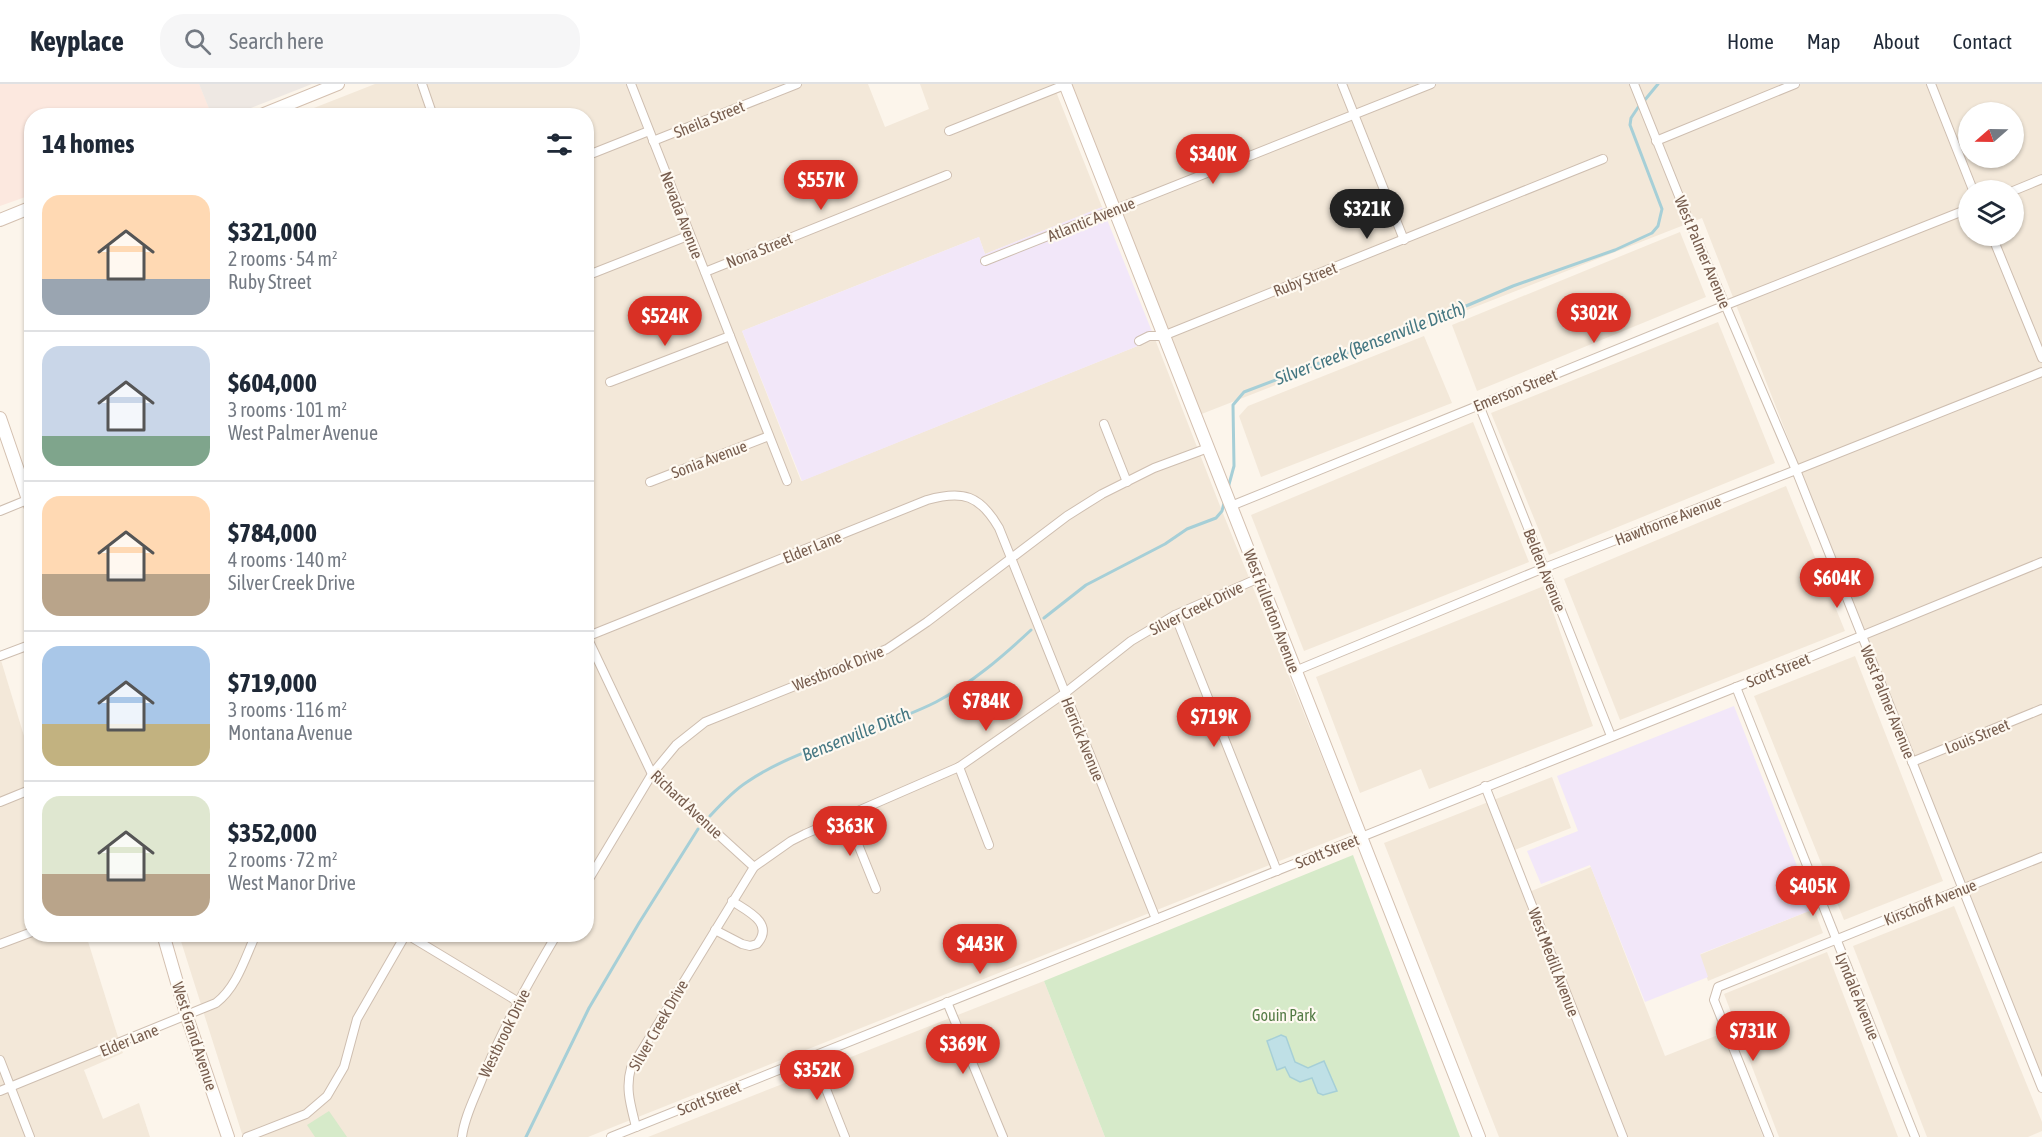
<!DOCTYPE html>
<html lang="en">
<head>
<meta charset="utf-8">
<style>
  :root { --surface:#fff; --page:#f6f6f7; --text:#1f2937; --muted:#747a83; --line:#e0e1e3; --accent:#d93025 }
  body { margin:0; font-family:"Asap Condensed",sans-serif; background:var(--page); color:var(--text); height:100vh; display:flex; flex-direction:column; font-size:22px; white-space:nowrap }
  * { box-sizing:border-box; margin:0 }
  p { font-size:20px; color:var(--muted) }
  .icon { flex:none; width:33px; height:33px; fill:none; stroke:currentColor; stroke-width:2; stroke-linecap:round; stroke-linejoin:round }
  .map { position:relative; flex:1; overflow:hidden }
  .sheet { position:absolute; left:24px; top:24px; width:570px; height:834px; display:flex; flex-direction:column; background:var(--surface); border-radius:24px; box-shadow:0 2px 4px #0004 }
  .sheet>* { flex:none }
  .needle { width:39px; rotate:250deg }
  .tools { position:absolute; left:1958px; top:18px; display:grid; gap:12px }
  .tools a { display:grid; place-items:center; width:66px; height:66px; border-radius:50%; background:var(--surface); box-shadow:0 2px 4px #0004; font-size:30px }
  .price { position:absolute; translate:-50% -51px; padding:0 14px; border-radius:21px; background:var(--accent); color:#fff; font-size:20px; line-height:39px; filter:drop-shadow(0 2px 3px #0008) }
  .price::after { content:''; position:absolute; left:50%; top:36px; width:18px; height:14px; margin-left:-9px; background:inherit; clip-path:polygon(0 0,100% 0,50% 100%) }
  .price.on { background:#222; color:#fff }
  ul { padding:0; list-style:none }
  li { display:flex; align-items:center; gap:18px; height:150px; padding:0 18px }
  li+li { border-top:2px solid var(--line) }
  li span { display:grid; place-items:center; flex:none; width:168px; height:120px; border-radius:18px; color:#555 }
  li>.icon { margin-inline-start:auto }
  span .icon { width:72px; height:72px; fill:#fffc; stroke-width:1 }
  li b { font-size:26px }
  h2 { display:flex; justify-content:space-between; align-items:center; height:72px; padding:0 18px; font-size:26px }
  header { display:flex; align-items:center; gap:36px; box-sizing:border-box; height:84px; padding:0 30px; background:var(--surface); border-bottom:2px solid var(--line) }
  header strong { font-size:28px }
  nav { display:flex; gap:33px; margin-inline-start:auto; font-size:21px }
  .search { width:420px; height:54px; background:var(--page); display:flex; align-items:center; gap:15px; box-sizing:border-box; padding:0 21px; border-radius:24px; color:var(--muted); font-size:22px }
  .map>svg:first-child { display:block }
  .residential { fill:#f3e8d9; fill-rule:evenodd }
  .commercial { fill:#fce8df }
  .industrial { fill:#eee8e3 }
  .education { fill:#f2e7f9 }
  .green { fill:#d6eac9 }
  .water { fill:#bfe0e6; stroke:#a6cfd7; stroke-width:1.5 }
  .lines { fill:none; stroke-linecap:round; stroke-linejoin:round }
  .stream { stroke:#a6cfd7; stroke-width:3 }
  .street-casing { stroke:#cebeb0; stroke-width:10 }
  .secondary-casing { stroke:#d4c0b0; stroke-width:14 }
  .street { stroke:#fff; stroke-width:8 }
  .secondary { stroke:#fff; stroke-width:12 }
  .labels { text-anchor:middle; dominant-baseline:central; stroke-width:4.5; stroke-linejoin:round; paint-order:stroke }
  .street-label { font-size:16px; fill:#775d4e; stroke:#fef9f1 }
  .park-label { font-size:16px; fill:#557c46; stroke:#fef9f1 }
  .water-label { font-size:18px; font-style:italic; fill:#457782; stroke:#fef9f1 }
</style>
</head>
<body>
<header>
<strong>Keyplace</strong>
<div class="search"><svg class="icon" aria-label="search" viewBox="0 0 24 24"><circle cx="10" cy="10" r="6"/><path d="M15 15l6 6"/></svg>Search here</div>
<nav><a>Home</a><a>Map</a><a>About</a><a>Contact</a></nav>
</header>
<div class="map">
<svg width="2042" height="1053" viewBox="0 0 2042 1053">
  <rect width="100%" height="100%" fill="#fcf5eb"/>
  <g class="residential">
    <polygon points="375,0 868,0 885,43 929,25 920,0 1053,0 1102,123 985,170 979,153 742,247 801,397 1155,255 1222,427 1352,748 588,1053 243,1053 179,851 586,850 586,32 296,31"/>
    <path d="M 1070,0 L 2042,0 L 2042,1003 L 1702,134 L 1199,331 ZM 1968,28 L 2013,28 L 2013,74 L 1968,74 ZM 1968,106 L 2013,106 L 2013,152 L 1968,152 Z"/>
    <polygon points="1680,148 1706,213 1477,307 1452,241"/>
    <polygon points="1718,238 1775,379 1549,471 1491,329"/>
    <polygon points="1424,252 1452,319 1261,393 1239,332 1248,322"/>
    <polygon points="1473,338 1529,478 1304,567 1251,431"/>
    <polygon points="1786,402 1845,547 1620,636 1564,495"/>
    <polygon points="1544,502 1593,642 1429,705 1421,685 1360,709 1316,593"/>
    <polygon points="1855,572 1943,797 1844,836 1754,612"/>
    <polygon points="0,573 31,675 32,850 86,851 123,969 84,986 103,1035 139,1019 150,1053 0,1053"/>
    <polygon points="1552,693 1571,744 1507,769 1524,810 1591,783 1665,972 1723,949 1763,1053 1499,1053 1384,759"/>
    <polygon points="1954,822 2042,1038 2042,1047 2028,1053 1927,1053 1853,862"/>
    <polygon points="1814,825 1823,849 1708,897 1699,871"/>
    <polygon points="1827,868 1898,1053 1779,1053 1724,910"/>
    <polygon points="1044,897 1105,1053 648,1053"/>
  </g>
  <polygon class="commercial" points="0,0 199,0 212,31 32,32 31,111 0,122"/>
  <polygon class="industrial" points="199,0 312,0 233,31 212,32"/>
  <g class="education">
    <polygon points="1102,123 1155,255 802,397 742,247 979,153 985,170"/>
    <polygon points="1734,622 1814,825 1700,870 1708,893 1645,918 1590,781 1541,800 1527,767 1578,747 1557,692"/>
  </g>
  <g class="green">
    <polygon points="1353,771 1460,1053 1105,1053 1044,897"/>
    <polygon points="329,1027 347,1053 315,1053 307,1041"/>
  </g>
  <polygon class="water" points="1281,951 1286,953 1295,978 1308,984 1324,977 1337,1007 1323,1011 1318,1009 1312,994 1300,998 1290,993 1285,983 1277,986 1267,957"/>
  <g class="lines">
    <g class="stream">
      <polyline points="1644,17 1658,0"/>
      <polyline points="1228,404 1234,382 1233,321 1244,308 1445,231 1513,202 1615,166 1652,149 1658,142 1662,125 1630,41 1631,34 1639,22"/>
      <polyline points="1044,534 1086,501 1165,460 1187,445 1216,434 1222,427 1224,419"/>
      <path d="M 710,732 C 721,720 733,707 747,698 C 801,661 877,648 936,618 C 972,599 1002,573 1031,546"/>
      <polyline points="526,1053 589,924 639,839 698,745"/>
    </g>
    <g class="street-casing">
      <g id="street">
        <polyline points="422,0 433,32"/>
        <polyline points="631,0 787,397"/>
        <polyline points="1342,0 1404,156"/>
        <polyline points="1634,0 1687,132 1796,386 2042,1004"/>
        <polyline points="1931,0 1973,106"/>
        <polyline points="949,47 1067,0"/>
        <polyline points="653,57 797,0"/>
        <polyline points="1656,57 1795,0"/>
        <polyline points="586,72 649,47"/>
        <polyline points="2013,107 2042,95"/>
        <polyline points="1992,152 2042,274"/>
        <polyline points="985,177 1431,0"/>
        <polyline points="705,188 947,91"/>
        <polyline points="586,192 690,151"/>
        <polyline points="1139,257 1149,252 1163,252 1603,75"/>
        <polyline points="610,298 730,252"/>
        <polyline points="1479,321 1611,652"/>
        <polyline points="1104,340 1127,398"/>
        <polyline points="650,398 769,352"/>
        <polyline points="1231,422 1726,221 1968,125"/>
        <polyline points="0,427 32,414"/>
        <polyline points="1175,531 1277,787"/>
        <polyline points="586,551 652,690 754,783"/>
        <path d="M 586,553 L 927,416 C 963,406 980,411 999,444 L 1156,835"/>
        <polyline points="0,572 32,560"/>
        <polyline points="1295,587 1544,484 1796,386 2042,288"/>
        <polyline points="1736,603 1915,1053"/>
        <polyline points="1912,678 2042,625"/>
        <polyline points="959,683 989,761"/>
        <polyline points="1485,702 1623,1053"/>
        <polyline points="0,718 32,705"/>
        <polyline points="847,733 876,805"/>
        <polyline points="586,800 652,690 676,661 705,638 887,565 927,538 1067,432 1102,410 1154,384 1208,364"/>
        <path d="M 715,846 L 742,860 L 750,862 L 757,860 C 775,839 747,827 732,817"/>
        <polyline points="0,860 32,848"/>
        <polyline points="947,918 1003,1053"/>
        <polyline points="813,972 845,1053"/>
        <polyline points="0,976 30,1053"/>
        <path d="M 0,1007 L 216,919 C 237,903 245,874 256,850"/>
        <path d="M 636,1043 C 631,1022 625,1005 631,984 L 754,783 L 791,757 L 805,750 L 959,683 L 1065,609 L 1131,557 L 1175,531 L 1259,494"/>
        <polyline points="247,1053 306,1030 327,1012 344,983 357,935 406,850 517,917"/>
        <path d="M 462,1053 C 464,1035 473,1017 480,1000 C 501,947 528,899 557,850"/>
        <polyline points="611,1053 1749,598 2042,478"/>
        <polyline points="1769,1053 1714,916 1718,903 2042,773"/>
      </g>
    </g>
    <g class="secondary-casing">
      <g id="secondary">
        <polyline points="1065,0 1479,1053"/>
        <polyline points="259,32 338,0"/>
        <polyline points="0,136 32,123"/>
        <polyline points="0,334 32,427"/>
        <polyline points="163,850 187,933 228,1053"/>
      </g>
    </g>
    <use href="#street" class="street"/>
    <use href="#secondary" class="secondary"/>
  </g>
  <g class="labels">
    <g class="street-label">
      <text transform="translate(709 35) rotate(-22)">Sheila Street</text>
      <text transform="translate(682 131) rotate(69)">Nevada Avenue</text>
      <text transform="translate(1091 135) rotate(-22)">Atlantic Avenue</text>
      <text transform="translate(759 166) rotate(-22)">Nona Street</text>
      <text transform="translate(1703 168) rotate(67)">West Palmer Avenue</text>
      <text transform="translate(1305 195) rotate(-22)">Ruby Street</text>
      <text transform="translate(1515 306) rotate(-22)">Emerson Street</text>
      <text transform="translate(709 375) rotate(-21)">Sonia Avenue</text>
      <text transform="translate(1668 436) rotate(-21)">Hawthorne Avenue</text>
      <text transform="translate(812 463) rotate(-22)">Elder Lane</text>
      <text transform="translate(1545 486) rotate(68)">Belden Avenue</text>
      <text transform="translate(1196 524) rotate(-26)">Silver Creek Drive</text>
      <text transform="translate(1272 527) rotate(69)">West Fullerton Avenue</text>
      <text transform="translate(838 584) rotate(-22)">Westbrook Drive</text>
      <text transform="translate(1778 586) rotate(-22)">Scott Street</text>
      <text transform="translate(1888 618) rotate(68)">West Palmer Avenue</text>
      <text transform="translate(1977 652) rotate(-22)">Louis Street</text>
      <text transform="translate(1083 655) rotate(68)">Herrick Avenue</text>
      <text transform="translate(687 720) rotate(43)">Richard Avenue</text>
      <text transform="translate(1327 767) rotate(-22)">Scott Street</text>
      <text transform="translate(1930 818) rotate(-22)">Kirschoff Avenue</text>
      <text transform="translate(1554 878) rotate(69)">West Medill Avenue</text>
      <text transform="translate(1858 912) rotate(68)">Lyndale Avenue</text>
      <text transform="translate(658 941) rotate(-60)">Silver Creek Drive</text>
      <text transform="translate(504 949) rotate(-64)">Westbrook Drive</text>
      <text transform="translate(195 952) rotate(72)">West Grand Avenue</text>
      <text transform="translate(129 956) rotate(-22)">Elder Lane</text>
      <text transform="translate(709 1014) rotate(-22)">Scott Street</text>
    </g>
    <g class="park-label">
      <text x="1284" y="931">Gouin Park</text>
    </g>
    <g class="water-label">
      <text transform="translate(1370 259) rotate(-21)">Silver Creek (Bensenville Ditch)</text>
      <text transform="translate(856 650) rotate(-22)">Bensenville Ditch</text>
    </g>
  </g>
</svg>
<div class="tools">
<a><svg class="needle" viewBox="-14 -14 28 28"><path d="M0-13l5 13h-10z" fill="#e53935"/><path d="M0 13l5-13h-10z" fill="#747a83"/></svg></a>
<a><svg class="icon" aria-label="layers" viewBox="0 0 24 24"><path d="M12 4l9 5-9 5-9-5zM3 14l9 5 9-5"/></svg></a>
</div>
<b class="price" style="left:1213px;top:101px">$340K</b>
<b class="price" style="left:821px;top:127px">$557K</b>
<b class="price on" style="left:1367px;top:156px">$321K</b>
<b class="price" style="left:1594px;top:260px">$302K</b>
<b class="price" style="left:665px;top:263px">$524K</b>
<b class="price" style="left:1837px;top:525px">$604K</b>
<b class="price" style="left:986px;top:648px">$784K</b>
<b class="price" style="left:1214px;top:664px">$719K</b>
<b class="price" style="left:850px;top:773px">$363K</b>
<b class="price" style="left:1813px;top:833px">$405K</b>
<b class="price" style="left:980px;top:891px">$443K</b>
<b class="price" style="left:1753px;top:978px">$731K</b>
<b class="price" style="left:963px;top:991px">$369K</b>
<b class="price" style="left:817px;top:1017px">$352K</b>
<section class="sheet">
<h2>14 homes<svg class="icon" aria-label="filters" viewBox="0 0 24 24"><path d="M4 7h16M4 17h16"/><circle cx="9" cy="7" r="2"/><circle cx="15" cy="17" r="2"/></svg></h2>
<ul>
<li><span style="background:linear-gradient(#ffd9b3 70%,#9aa5b1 0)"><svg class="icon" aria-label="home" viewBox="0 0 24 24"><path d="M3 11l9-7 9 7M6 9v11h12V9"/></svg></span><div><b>$321,000</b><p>2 rooms · 54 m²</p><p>Ruby Street</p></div></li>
<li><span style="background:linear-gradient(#c9d6e8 75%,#7fa58c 0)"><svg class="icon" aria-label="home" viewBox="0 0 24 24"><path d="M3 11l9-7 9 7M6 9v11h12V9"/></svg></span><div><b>$604,000</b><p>3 rooms · 101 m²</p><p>West Palmer Avenue</p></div></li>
<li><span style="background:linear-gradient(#ffd9b3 65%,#b9a48a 0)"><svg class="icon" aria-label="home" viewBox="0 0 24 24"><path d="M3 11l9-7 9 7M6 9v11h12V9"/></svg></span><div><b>$784,000</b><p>4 rooms · 140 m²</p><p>Silver Creek Drive</p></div></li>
<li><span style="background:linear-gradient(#a9c7e8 65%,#c2b280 0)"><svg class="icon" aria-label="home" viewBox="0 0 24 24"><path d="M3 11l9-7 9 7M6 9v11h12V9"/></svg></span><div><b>$719,000</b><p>3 rooms · 116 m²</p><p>Montana Avenue</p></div></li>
<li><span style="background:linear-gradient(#dfe7d0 65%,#b9a48a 0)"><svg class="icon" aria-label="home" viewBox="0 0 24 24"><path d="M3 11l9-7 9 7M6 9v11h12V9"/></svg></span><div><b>$352,000</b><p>2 rooms · 72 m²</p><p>West Manor Drive</p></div></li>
</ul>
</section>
</div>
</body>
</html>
